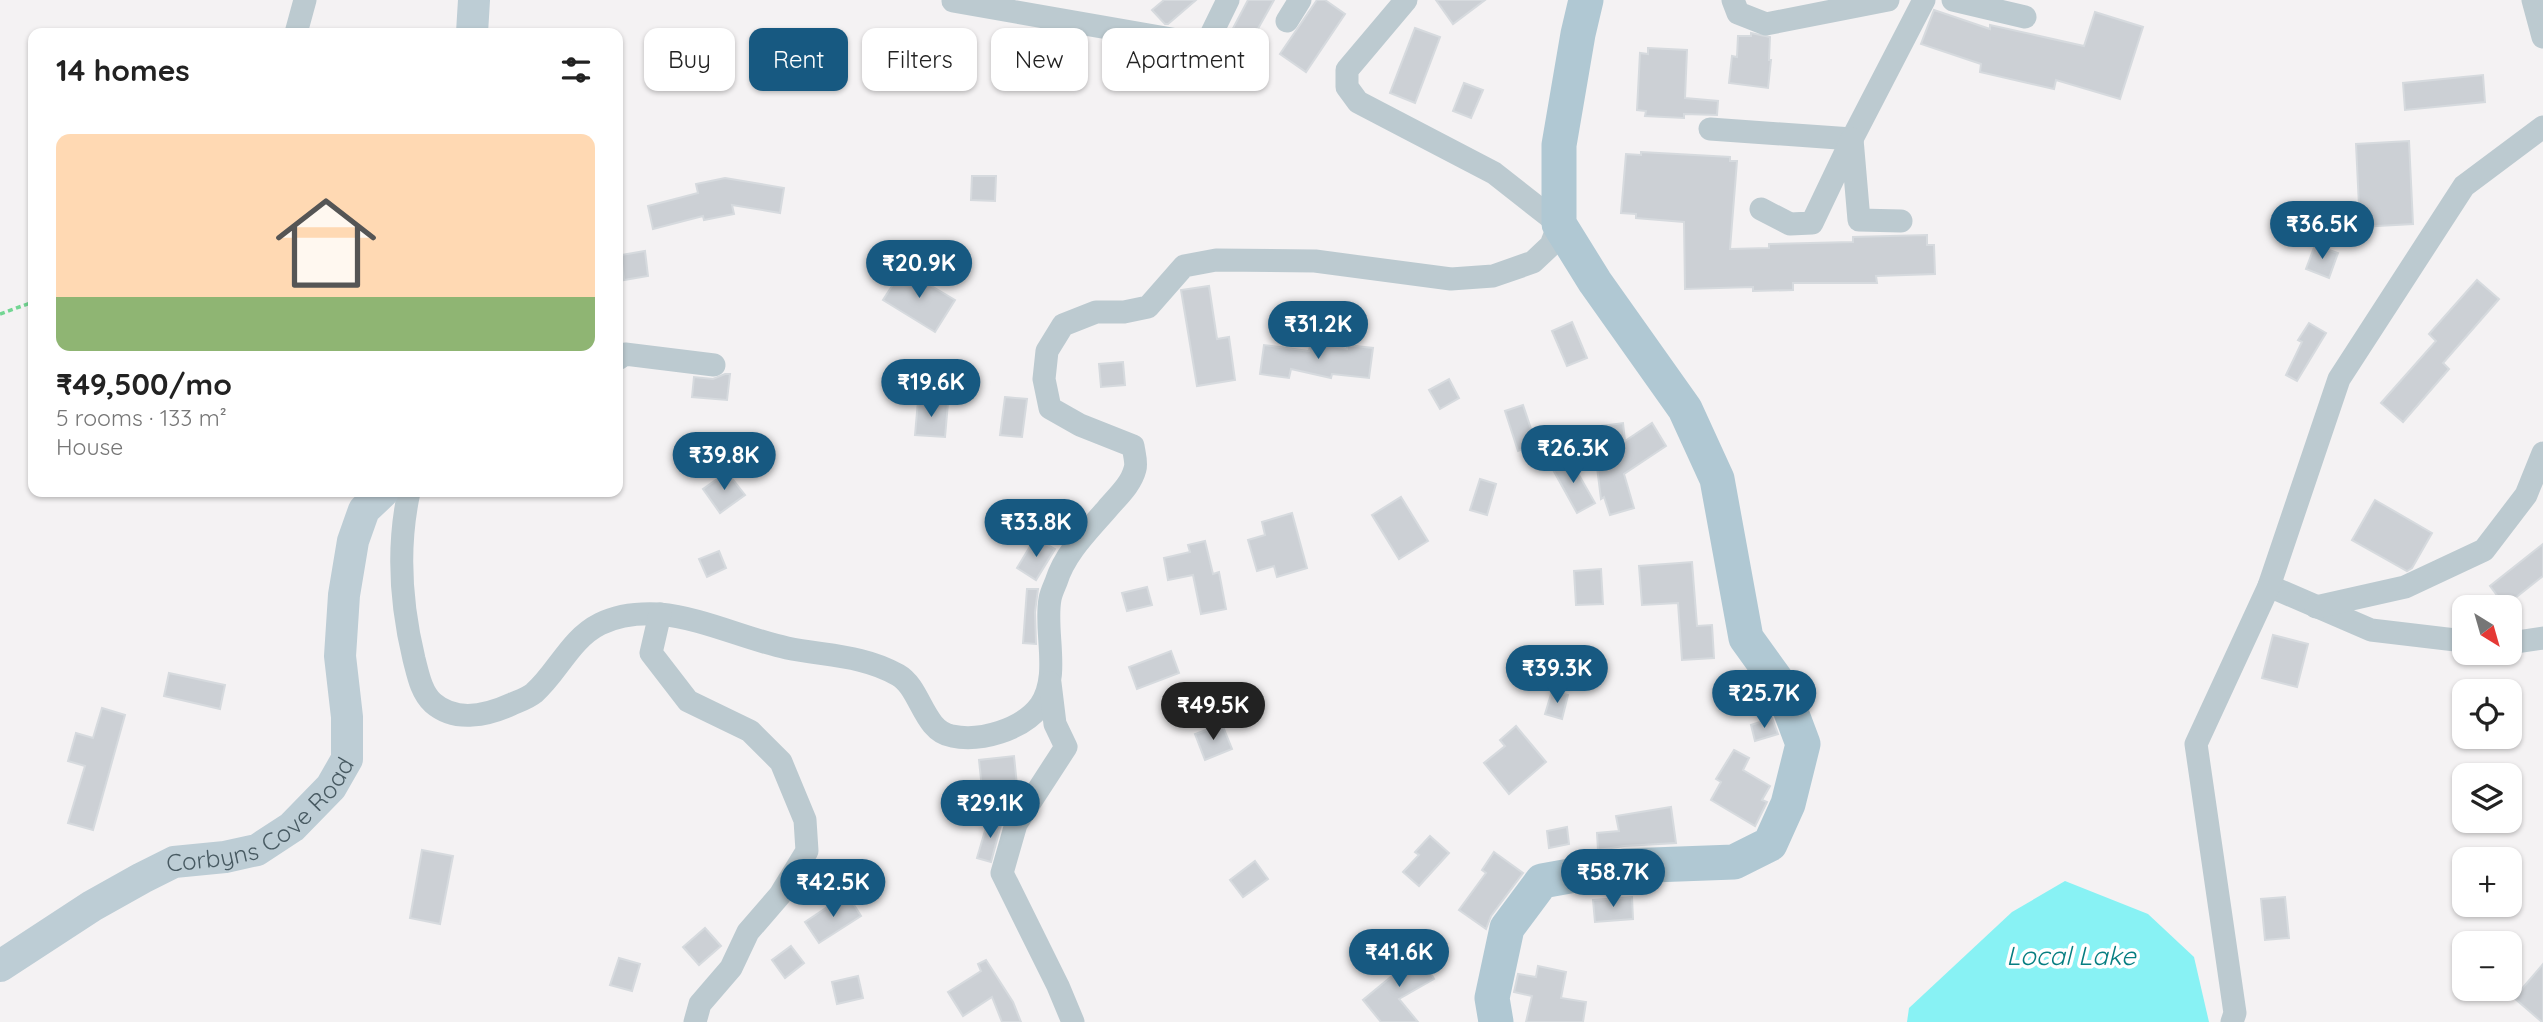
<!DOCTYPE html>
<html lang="en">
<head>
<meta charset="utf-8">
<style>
  :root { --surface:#fff; --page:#f2f2f2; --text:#222; --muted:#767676; --line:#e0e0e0; --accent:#175981 }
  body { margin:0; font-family:Quicksand,sans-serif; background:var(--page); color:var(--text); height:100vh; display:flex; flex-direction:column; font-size:26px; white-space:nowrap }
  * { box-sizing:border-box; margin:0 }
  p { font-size:23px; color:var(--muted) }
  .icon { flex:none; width:38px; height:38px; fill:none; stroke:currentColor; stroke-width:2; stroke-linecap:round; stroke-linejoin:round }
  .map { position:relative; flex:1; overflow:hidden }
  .panel { position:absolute; left:28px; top:28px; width:595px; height:469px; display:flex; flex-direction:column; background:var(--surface); border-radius:14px; box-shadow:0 2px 5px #0004 }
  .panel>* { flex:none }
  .guide { position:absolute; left:644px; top:28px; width:665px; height:63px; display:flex; gap:14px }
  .needle { width:46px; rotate:143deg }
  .buttons { position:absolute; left:2452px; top:595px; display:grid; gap:14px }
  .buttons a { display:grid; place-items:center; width:70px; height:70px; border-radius:14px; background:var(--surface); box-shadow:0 2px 5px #0004; font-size:35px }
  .price { position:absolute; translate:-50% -60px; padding:0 16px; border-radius:24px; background:var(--accent); color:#fff; font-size:23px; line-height:46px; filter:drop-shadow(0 2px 4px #0008) }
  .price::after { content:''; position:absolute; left:50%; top:42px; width:21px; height:16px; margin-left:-10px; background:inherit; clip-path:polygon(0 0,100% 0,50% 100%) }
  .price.active { background:#222; color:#fff }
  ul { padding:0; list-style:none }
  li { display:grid; align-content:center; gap:14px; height:371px; padding:0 28px }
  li+li { border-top:2px solid var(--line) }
  li span { display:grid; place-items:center; height:217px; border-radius:14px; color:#555 }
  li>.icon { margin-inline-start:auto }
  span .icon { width:126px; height:126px; fill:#fffc; stroke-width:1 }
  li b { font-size:30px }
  h2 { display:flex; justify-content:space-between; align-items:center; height:84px; padding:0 28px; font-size:30px }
  .pill { padding:0 24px; border-radius:14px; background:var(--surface); box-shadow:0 2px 5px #0004; font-size:24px; line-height:63px }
  .pill.active { background:var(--accent); color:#fff }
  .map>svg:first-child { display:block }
  .water { fill:#88f2f4 }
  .building { fill:#ccd0d5; stroke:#d6dade; stroke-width:2 }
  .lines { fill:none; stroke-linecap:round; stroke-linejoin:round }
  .path { stroke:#73d693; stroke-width:3.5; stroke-dasharray:5 3.5; stroke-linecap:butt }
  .street { stroke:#bccad0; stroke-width:23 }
  .secondary { stroke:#bdcdd5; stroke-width:32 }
  .primary { stroke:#b0c8d3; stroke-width:35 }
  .labels { text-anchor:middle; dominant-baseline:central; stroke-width:7; stroke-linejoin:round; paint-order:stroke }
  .street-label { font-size:24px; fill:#485a62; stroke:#fff }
  .water-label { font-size:26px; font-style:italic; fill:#067e81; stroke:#fff }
</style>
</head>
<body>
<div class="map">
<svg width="2543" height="1022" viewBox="0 0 2543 1022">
  <rect width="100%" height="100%" fill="#f4f2f3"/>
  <polygon class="water" points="2065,881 2148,914 2194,957 2209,1022 1907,1022 1909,1008 2012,912"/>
  <g class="building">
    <polygon points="1164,0 1196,0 1168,24 1165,24 1152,10"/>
    <polygon points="1248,0 1274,0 1250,43 1231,32"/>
    <polygon points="1317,0 1325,0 1345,14 1306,72 1280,54"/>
    <polygon points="1436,0 1485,0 1453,24"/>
    <polygon points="1934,10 1990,29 1990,25 2084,46 2095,12 2143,27 2120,99 2056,80 2054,89 1980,72 1981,64 1921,44"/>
    <polygon points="1415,28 1440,37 1415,103 1390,93"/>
    <polygon points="1751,33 1770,37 1769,60 1771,60 1768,88 1729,83 1732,56 1737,57 1738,36 1751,36"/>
    <polygon points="1648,48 1687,50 1685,98 1718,101 1717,115 1684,114 1684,118 1645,116 1646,111 1637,110 1640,53 1648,54"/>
    <polygon points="2483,75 2485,102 2405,110 2403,83"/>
    <polygon points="1464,83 1483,90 1471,118 1453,111"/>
    <polygon points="2409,141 2413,224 2360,227 2356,144"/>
    <polygon points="1641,152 1730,157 1730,161 1737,161 1730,249 1769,248 1769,244 1853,242 1853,237 1927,235 1927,245 1934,245 1935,274 1876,276 1877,283 1793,283 1793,290 1753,291 1753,287 1685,289 1684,222 1636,218 1636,214 1621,213 1626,154 1641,155"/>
    <polygon points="972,176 996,176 995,201 971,200"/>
    <polygon points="725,178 784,188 780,213 732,205 734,214 704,220 703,216 653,229 648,206 698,193 696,184"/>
    <polygon points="2315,245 2338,253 2329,278 2306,269"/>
    <polygon points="645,251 648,276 624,280 621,255"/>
    <polygon points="903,269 955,300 935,332 883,300"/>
    <polygon points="2477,280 2499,299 2443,363 2449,369 2403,422 2381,403 2436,341 2429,334"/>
    <polygon points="1209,286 1217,339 1229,337 1235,380 1197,386 1181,290"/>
    <polygon points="1572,322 1587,358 1567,366 1552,331"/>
    <polygon points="2309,323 2326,333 2297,381 2286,375 2302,342 2298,340"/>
    <polygon points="1311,341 1347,349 1347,345 1373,348 1369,378 1332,374 1331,378 1291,369 1289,378 1260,374 1264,345 1309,351"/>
    <polygon points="1123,362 1125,385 1101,387 1099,364"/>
    <polygon points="725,374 730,374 727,400 692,397 694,377 713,379"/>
    <polygon points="1449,379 1459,398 1440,409 1429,390"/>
    <polygon points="1005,397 1027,399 1022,437 1000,435"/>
    <polygon points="918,401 948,403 945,437 915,435"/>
    <polygon points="1523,405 1536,444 1518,451 1505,411"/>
    <polygon points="1623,423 1625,441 1652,423 1666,446 1624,474 1634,508 1610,515 1604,497 1601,499 1592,427"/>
    <polygon points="1568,456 1595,503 1577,513 1551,466"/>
    <polygon points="727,472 745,495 720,513 703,489"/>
    <polygon points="1480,479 1496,484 1487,515 1470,510"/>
    <polygon points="1401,497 1428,541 1399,559 1372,515"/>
    <polygon points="2375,500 2432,533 2412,568 2407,571 2352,540"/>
    <polygon points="1292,513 1307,568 1277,577 1274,566 1257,571 1248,540 1265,535 1262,522"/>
    <polygon points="1035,538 1055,549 1036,580 1017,568"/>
    <polygon points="1205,541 1213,574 1219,572 1226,609 1201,614 1193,575 1168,580 1164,558 1190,552 1188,545"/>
    <polygon points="2543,544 2543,576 2505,606 2490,586"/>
    <polygon points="719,551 726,568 707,577 699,559"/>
    <polygon points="1692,562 1697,626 1712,625 1714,658 1682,660 1678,603 1642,605 1639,566"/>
    <polygon points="1601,569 1603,604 1576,605 1574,571"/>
    <polygon points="1147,587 1152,605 1127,611 1122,593"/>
    <polygon points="1027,589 1038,589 1035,612 1036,644 1023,643"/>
    <polygon points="2273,635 2308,644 2297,687 2262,678"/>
    <polygon points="1171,651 1179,673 1137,689 1129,667"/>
    <polygon points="169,673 225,685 220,709 164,696"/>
    <polygon points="1552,691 1568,695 1562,719 1545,714"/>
    <polygon points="102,708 125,715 93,830 68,823 85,766 68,761 76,733 93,738"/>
    <polygon points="1772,718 1778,734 1755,741 1751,725"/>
    <polygon points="1222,724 1232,749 1205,760 1195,734"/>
    <polygon points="1516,726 1546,762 1509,794 1484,763 1505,746 1500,740"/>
    <polygon points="1734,750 1749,758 1743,770 1770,786 1762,800 1767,802 1755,826 1711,800 1721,782 1716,779"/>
    <polygon points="1014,756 1018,795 983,799 979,760"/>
    <polygon points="1671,807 1676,843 1624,846 1598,850 1597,833 1619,831 1616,816"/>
    <polygon points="989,817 1002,821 991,862 977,858"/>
    <polygon points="1567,827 1569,844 1549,848 1547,831"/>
    <polygon points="1430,836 1449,853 1419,886 1403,872 1419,855 1415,852"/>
    <polygon points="422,850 453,856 440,924 410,918"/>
    <polygon points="1494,852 1523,873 1491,916 1486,929 1459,910 1486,873 1482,870"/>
    <polygon points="1255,861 1268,879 1243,897 1230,880"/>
    <polygon points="847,894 861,916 819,943 805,922"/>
    <polygon points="1632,897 1633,919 1595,922 1593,900"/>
    <polygon points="2285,897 2289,938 2265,940 2261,899"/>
    <polygon points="705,928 721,946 699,965 683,947"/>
    <polygon points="791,946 804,963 785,978 772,960"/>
    <polygon points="1417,949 1434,979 1399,999 1418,1022 1381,1022 1363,1000 1398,971 1393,962"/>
    <polygon points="619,958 640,964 632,991 610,985"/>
    <polygon points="986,960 1013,1002 1021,1022 1002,1022 992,997 963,1016 948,992 981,971 978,964"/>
    <polygon points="2543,964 2543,1022 2542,1022 2514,998"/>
    <polygon points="1538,966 1566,972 1561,998 1586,1002 1583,1022 1526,1022 1532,996 1514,992 1518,974 1536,977"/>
    <polygon points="858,976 863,998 837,1004 832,982"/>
  </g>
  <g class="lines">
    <polyline class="path" points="0,314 33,302"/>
    <g class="street">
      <polyline points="1733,0 1738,13 1766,24 1888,0"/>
      <polyline points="1953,0 2025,17"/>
      <polyline points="2533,0 2543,37"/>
      <polyline points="953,1 1206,45 1228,0"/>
      <polyline points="1287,21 1300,0"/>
      <polyline points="296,33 305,0"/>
      <polyline points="1710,129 1852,139 1924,0"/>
      <polyline points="1761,209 1790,224 1812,223 1852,139 1859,220 1901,221"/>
      <polyline points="618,359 625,354 714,365"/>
      <path d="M 409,492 C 397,547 401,605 414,659 C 418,674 421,692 433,703 C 456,723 488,715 512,704 C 519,701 528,698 534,693 C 558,672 570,639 600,624 C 618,615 640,613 659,614 C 703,618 745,639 787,648 C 826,656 863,655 898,675 C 921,688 923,731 952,736 C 980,742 1022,730 1040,706 C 1061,676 1044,632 1050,599 C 1051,593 1054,587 1056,582 C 1065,553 1088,531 1107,509 C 1117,497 1131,485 1135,469 C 1137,463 1134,453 1133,446 L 1080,425 L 1050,408 L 1044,379 L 1047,351 L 1063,325 L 1096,312 L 1124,312 L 1148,307 L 1184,266 L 1216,260 L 1315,261 L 1451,279 L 1493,276 L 1533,262 L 1551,245 L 1559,224 L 1494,173 L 1358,102 L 1347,87 L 1347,70 L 1406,0"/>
      <polyline points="2269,586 2371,630 2464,641"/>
      <polyline points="2316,607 2405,587 2484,550 2526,495 2543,453"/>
      <polyline points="660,614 651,653 688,701 750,731 781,762 805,820 807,851 780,895 748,932 731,968 700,1004 695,1022"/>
      <polyline points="2510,643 2543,638"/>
      <polyline points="1050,683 1055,724 1066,747 1016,824 1002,873 1058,986 1073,1022"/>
      <polyline points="2232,1022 2235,1013 2196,744 2269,586 2339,379 2464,186 2543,127"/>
    </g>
    <g class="secondary">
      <polyline points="472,33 474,0"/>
      <path id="s1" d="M 0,966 L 92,906 L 142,878 L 174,862 L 225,857 L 257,850 L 292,827 L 331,787 L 347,759 L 347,717 L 340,656 L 344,595 L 353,541 L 364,510 L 383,492"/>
    </g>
    <polyline class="primary" points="1496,1022 1492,998 1507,928 1542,881 1625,866 1734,862 1770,844 1788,804 1803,744 1782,688 1746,638 1717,479 1685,409 1595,282 1559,224 1559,145 1578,34 1586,0"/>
  </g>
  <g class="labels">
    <g class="street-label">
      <text stroke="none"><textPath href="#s1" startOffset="306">Corbyns Cove Road</textPath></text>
    </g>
    <g class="water-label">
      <text x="2071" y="955">Local Lake</text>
    </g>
  </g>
</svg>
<div class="buttons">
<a><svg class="needle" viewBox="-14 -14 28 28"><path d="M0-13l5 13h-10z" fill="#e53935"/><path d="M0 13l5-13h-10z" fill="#767676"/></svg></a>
<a><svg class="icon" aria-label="locate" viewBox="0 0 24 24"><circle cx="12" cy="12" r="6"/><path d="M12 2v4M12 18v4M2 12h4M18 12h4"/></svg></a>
<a><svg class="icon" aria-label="layers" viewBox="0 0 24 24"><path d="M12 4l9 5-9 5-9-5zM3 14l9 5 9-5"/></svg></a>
<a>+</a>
<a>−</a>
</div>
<b class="price" style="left:2322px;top:261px">₹36.5K</b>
<b class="price" style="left:919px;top:300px">₹20.9K</b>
<b class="price" style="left:1318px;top:361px">₹31.2K</b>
<b class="price" style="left:931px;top:419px">₹19.6K</b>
<b class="price" style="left:1573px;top:485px">₹26.3K</b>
<b class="price" style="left:724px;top:492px">₹39.8K</b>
<b class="price" style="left:1036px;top:559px">₹33.8K</b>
<b class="price" style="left:1557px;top:705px">₹39.3K</b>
<b class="price" style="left:1764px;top:730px">₹25.7K</b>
<b class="price active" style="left:1213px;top:742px">₹49.5K</b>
<b class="price" style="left:990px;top:840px">₹29.1K</b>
<b class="price" style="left:1613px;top:909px">₹58.7K</b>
<b class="price" style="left:833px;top:919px">₹42.5K</b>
<b class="price" style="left:1399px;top:989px">₹41.6K</b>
<div class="guide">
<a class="pill">Buy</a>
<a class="pill active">Rent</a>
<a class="pill">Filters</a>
<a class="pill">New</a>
<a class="pill">Apartment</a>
</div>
<section class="panel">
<h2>14 homes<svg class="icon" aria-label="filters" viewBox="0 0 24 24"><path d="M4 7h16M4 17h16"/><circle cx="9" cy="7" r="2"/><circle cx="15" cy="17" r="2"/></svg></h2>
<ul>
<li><span style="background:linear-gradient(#ffd9b3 75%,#8fb573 0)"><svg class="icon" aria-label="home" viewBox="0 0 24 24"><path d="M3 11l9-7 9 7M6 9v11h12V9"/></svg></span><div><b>₹49,500/mo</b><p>5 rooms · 133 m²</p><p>House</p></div></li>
</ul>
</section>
</div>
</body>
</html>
